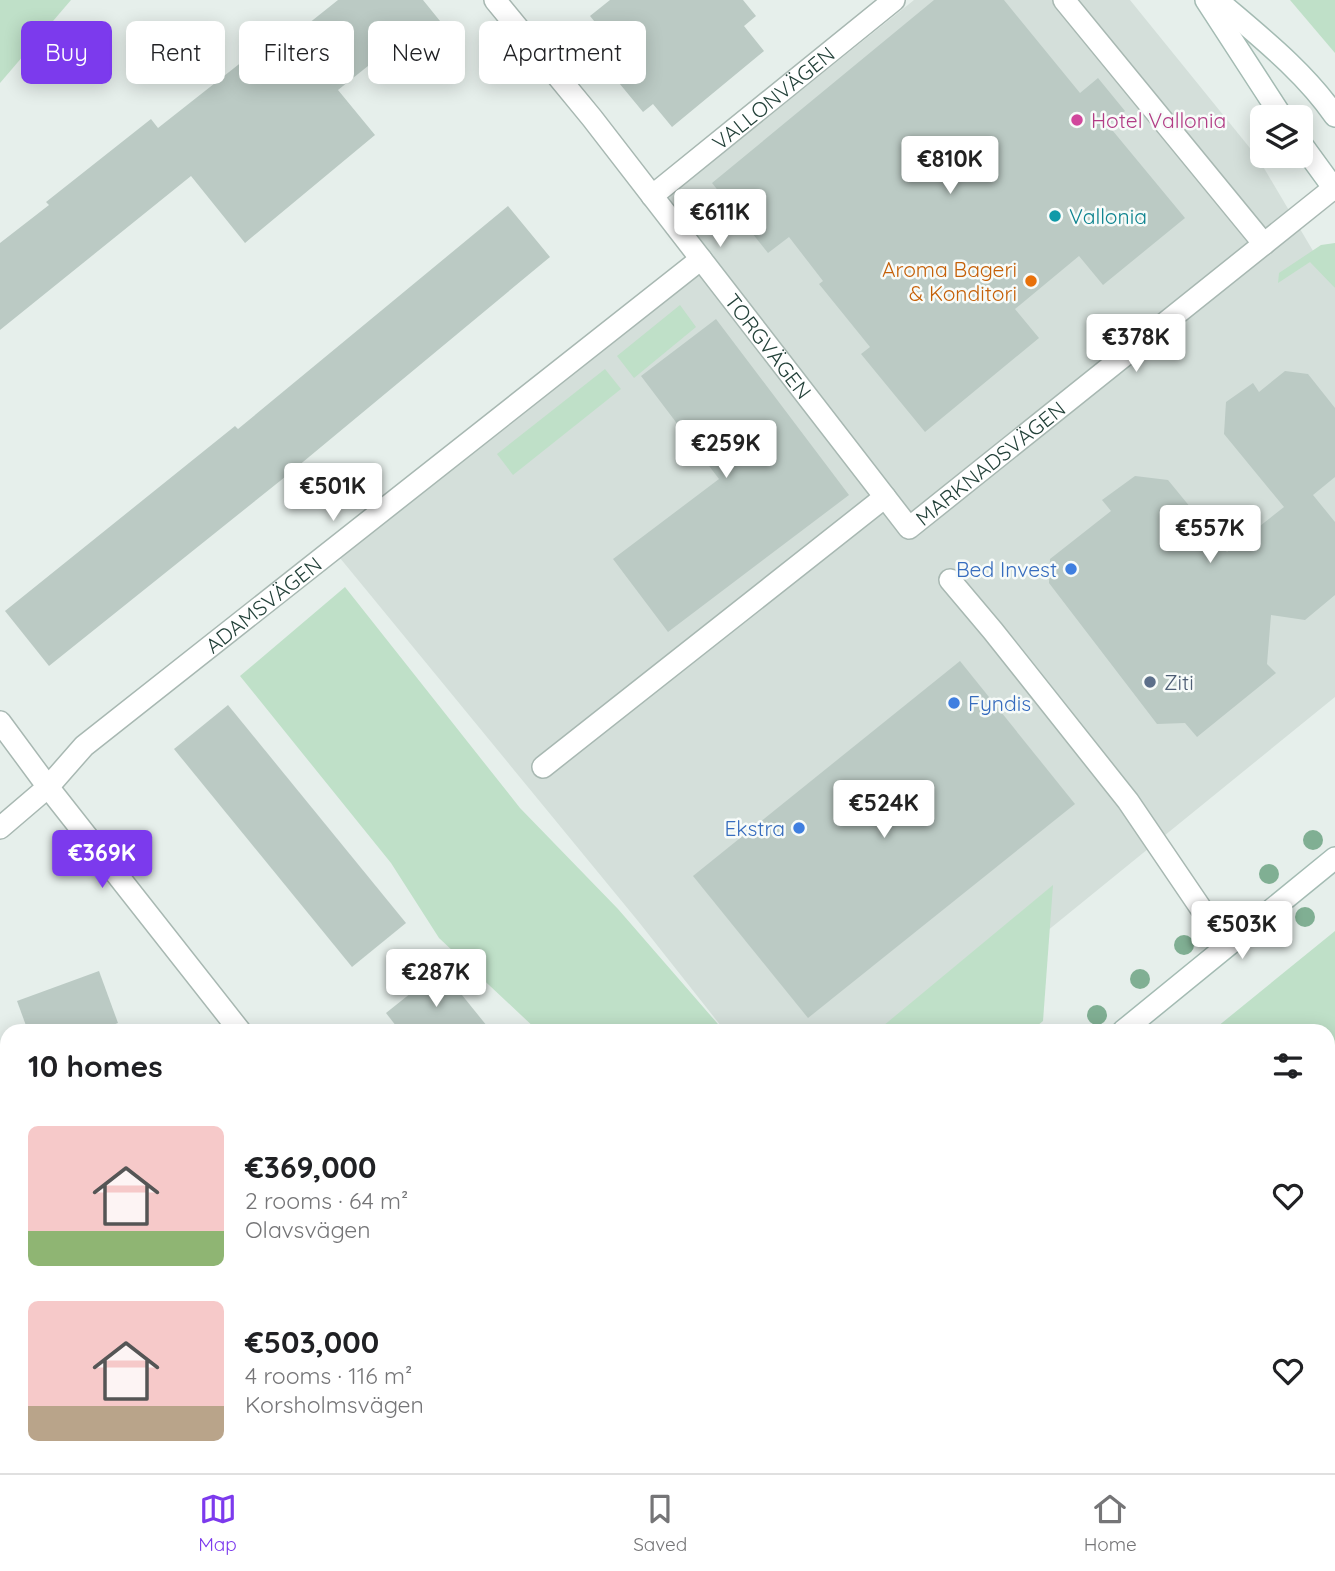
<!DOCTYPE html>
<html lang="en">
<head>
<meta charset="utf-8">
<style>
  :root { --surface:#fff; --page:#f2f2f2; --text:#202124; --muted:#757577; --line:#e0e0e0; --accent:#7c3aed }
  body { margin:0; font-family:Quicksand,sans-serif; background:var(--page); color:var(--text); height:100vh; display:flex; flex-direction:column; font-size:26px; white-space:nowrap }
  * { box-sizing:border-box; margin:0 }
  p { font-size:23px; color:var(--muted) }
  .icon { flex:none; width:38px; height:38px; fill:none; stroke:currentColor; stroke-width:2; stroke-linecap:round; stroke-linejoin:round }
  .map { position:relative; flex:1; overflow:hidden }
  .side { position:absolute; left:0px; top:1024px; width:1335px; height:450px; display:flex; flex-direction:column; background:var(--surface); border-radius:21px 21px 0 0; box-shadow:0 4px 18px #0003 }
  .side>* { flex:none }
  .hud { position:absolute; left:21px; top:21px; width:700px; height:63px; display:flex; gap:14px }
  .controls { position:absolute; left:1250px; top:105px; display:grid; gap:14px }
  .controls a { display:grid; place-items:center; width:63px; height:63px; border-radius:10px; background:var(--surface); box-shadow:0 4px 18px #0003; font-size:35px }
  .price { position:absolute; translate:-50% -60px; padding:0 16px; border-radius:7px; background:#fff; color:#222; font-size:23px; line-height:46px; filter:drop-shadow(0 2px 4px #0008) }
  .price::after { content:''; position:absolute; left:50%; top:42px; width:21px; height:16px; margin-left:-10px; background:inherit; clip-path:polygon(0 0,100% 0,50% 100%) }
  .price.on { background:var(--accent); color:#fff }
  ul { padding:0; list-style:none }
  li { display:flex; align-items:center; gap:21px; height:175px; padding:0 28px }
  li span { display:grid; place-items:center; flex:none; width:196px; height:140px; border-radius:10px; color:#555 }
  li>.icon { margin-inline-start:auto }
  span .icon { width:84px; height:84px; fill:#fffc; stroke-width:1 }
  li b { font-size:30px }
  h2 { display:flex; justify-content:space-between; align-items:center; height:84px; padding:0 28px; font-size:30px }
  .chip { padding:0 24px; border-radius:10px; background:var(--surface); box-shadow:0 4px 18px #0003; font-size:24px; line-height:63px }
  .chip.on { background:var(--accent); color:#fff }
  .dock { display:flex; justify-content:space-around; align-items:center; height:98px; border-top:2px solid var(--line); background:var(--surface); font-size:19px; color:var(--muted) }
  .dock a { display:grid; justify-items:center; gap:4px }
  .dock .on { color:var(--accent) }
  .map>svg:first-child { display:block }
  .built { fill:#d4dfda }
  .green { fill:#bfe0c8 }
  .building { fill:#bbcac4 }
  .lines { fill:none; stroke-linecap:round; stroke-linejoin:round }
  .lane-casing { stroke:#a8b8b2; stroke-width:24 }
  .street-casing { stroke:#a8b8b2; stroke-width:24 }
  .secondary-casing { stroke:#a4bbb3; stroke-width:24 }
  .lane { stroke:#fff; stroke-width:21 }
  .street { stroke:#fff; stroke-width:21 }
  .secondary { stroke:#fff; stroke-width:21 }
  .tree { fill:#80af93 }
  .hotel-dot { fill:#d1479c; stroke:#f7fbf9; stroke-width:2.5 }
  .culture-dot { fill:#0f9aa8; stroke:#f7fbf9; stroke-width:2.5 }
  .food-dot { fill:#e8710a; stroke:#f7fbf9; stroke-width:2.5 }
  .shop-dot { fill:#3f7fe0; stroke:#f7fbf9; stroke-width:2.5 }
  .service-dot { fill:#5c6f8a; stroke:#f7fbf9; stroke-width:2.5 }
  .labels { text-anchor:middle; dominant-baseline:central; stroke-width:5; stroke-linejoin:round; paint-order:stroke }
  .street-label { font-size:21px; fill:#24423a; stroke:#f7fbf9 }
  .hotel-label { font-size:21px; fill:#b23c85; stroke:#f7fbf9; text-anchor:start }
  .culture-label { font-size:21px; fill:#0d838f; stroke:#f7fbf9; text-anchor:start }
  .food-label { font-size:21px; fill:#c56008; stroke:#f7fbf9; text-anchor:end }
  .shop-label { font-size:21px; fill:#366cbe; stroke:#f7fbf9; text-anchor:end }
  .service-label { font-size:21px; fill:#4e5e75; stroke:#f7fbf9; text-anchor:start }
</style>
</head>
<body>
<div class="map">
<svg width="1335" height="1473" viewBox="0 0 1335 1473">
  <rect width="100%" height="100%" fill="#e6efeb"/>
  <polygon class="built" points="914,0 1130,0 1258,158 1335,288 1335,697 924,1031 725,1031 638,921 340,558 714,256 667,198"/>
  <g class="green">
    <polygon points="0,0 71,0 0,83"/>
    <polygon points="1290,0 1335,0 1335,53"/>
    <polygon points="1335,243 1335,288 1310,262 1278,283 1279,273 1321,245"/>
    <polygon points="680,305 696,327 634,378 617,356"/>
    <polygon points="605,369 621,389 513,475 497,454"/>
    <polygon points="345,587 520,808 618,909 724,1031 538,1031 439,938 391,863 240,676"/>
    <polygon points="1053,885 1043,1021 1031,1031 877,1031"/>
    <polygon points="1335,931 1335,1071 1328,1068 1328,1031 1212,1031"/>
    <polygon points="348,1467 348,1466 436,1467 428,1473 339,1473"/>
  </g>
  <g class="building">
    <polygon points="338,0 423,0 457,42 431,63 408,34 338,90 375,135 245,243 191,176 0,330 0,243 49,205 46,202 151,119 158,128 257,50 264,59"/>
    <polygon points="610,0 743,0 756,16 744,26 764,51 672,127 653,104 643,112 610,72 625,59 590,16"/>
    <polygon points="934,0 1004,0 1080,93 1098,78 1125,111 1108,125 1185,218 1103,285 1079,256 1015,309 1039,338 925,432 861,354 870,347 819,284 823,281 789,237 768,253 712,183"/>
    <polygon points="508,206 550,257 280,481 49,666 5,611 235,426 238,429"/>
    <polygon points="716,319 849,495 668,632 613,559 719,479 641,376"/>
    <polygon points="1285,371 1308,374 1335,408 1335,477 1313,495 1335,522 1335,595 1305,620 1271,615 1267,664 1276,673 1197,737 1185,723 1157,724 1049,583 1050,559 1111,511 1102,500 1135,476 1168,480 1227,552 1284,507 1224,434 1226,402 1253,383 1259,392"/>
    <polygon points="960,661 1075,804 808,1018 693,876"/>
    <polygon points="228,705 406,923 352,967 174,749"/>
    <polygon points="441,969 491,1031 400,1031 386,1013"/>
    <polygon points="99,971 118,1023 97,1031 28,1031 17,1001"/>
  </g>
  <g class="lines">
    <g class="lane-casing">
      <g id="lane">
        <polyline points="1064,0 1264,244"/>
        <polyline points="543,767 885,497"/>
      </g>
    </g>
    <g class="street-casing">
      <g id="street">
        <path id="s1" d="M 495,0 L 592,118 L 909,528 L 1335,187"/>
        <path id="s2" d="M 652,196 L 894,0"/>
        <polyline points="950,580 993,631 1128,801 1202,910"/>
        <polyline points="0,722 48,787 240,1031"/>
        <path id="s3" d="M 0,828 L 48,787 L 84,746 L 701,259"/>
        <polyline points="0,1319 7,1316"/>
        <polyline points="1072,1473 1079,1466"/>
      </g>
    </g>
    <g class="secondary-casing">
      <g id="secondary">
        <polyline points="1206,0 1282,117"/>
        <path d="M 1217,0 C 1259,36 1304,71 1335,116"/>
        <polyline points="1300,142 1335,190"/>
        <polyline points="1123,1031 1335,858"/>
        <polyline points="577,1473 586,1466"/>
      </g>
    </g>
    <use href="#lane" class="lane"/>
    <use href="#street" class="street"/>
    <use href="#secondary" class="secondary"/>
  </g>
  <g class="tree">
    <circle cx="1313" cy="840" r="10"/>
    <circle cx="1269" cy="874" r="10"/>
    <circle cx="1305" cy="917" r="10"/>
    <circle cx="1184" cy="945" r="10"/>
    <circle cx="1140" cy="979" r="10"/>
    <circle cx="1097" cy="1015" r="10"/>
  </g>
  <circle class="hotel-dot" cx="1077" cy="120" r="7"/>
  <circle class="culture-dot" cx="1055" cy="216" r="7"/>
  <circle class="food-dot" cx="1031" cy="281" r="7"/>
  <g class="shop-dot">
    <circle cx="1071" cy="569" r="7"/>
    <circle cx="954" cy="703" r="7"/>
    <circle cx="799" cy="828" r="7"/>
  </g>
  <circle class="service-dot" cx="1150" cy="682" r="7"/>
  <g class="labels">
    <g class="street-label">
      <text stroke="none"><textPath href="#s2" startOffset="156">VALLONVÄGEN</textPath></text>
      <text stroke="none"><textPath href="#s1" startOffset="441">TORGVÄGEN</textPath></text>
      <text stroke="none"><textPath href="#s1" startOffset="775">MARKNADSVÄGEN</textPath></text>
      <text stroke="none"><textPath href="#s3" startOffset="346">ADAMSVÄGEN</textPath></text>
    </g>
    <g class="hotel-label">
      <text x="1091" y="120">Hotel Vallonia</text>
    </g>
    <g class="culture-label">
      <text x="1069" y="216">Vallonia</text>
    </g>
    <g class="food-label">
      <text x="1017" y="269">Aroma Bageri<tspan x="1017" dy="24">&amp; Konditori</tspan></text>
    </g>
    <g class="shop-label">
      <text x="1057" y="569">Bed Invest</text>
      <text x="968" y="703" text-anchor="start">Fyndis</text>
      <text x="785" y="828">Ekstra</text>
    </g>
    <g class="service-label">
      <text x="1164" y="682">Ziti</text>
    </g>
  </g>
</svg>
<div class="controls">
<a><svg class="icon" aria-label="layers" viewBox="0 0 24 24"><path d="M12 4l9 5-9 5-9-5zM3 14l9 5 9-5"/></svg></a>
</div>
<b class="price" style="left:950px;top:196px">€810K</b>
<b class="price" style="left:720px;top:249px">€611K</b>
<b class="price" style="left:1136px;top:374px">€378K</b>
<b class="price" style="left:726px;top:480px">€259K</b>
<b class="price" style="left:333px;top:523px">€501K</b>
<b class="price" style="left:1210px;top:565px">€557K</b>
<b class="price" style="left:884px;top:840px">€524K</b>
<b class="price on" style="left:102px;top:890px">€369K</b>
<b class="price" style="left:1242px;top:961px">€503K</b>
<b class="price" style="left:436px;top:1009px">€287K</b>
<div class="hud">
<a class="chip on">Buy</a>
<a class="chip">Rent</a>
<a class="chip">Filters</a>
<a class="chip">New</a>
<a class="chip">Apartment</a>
</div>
<section class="side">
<h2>10 homes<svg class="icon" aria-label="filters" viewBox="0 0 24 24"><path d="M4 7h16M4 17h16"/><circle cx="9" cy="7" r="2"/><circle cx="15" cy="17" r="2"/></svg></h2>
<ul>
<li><span style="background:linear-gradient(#f6c9c9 75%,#8fb573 0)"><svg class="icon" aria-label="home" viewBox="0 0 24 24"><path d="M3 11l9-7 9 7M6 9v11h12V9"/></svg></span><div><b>€369,000</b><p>2 rooms · 64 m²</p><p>Olavsvägen</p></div><svg class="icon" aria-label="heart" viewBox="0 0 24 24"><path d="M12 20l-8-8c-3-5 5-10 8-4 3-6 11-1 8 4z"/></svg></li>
<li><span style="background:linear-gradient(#f6c9c9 75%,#b9a48a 0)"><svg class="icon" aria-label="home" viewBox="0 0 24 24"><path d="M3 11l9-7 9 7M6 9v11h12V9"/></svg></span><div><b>€503,000</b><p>4 rooms · 116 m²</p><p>Korsholmsvägen</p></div><svg class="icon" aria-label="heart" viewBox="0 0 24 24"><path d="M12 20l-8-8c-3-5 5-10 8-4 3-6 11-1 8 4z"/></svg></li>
</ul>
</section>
</div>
<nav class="dock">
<a class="on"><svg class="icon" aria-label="map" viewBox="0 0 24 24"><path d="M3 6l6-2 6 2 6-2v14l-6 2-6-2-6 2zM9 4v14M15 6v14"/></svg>Map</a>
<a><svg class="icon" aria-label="saved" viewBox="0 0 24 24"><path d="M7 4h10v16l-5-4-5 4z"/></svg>Saved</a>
<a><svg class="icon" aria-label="home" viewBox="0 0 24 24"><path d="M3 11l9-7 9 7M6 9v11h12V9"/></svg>Home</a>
</nav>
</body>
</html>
